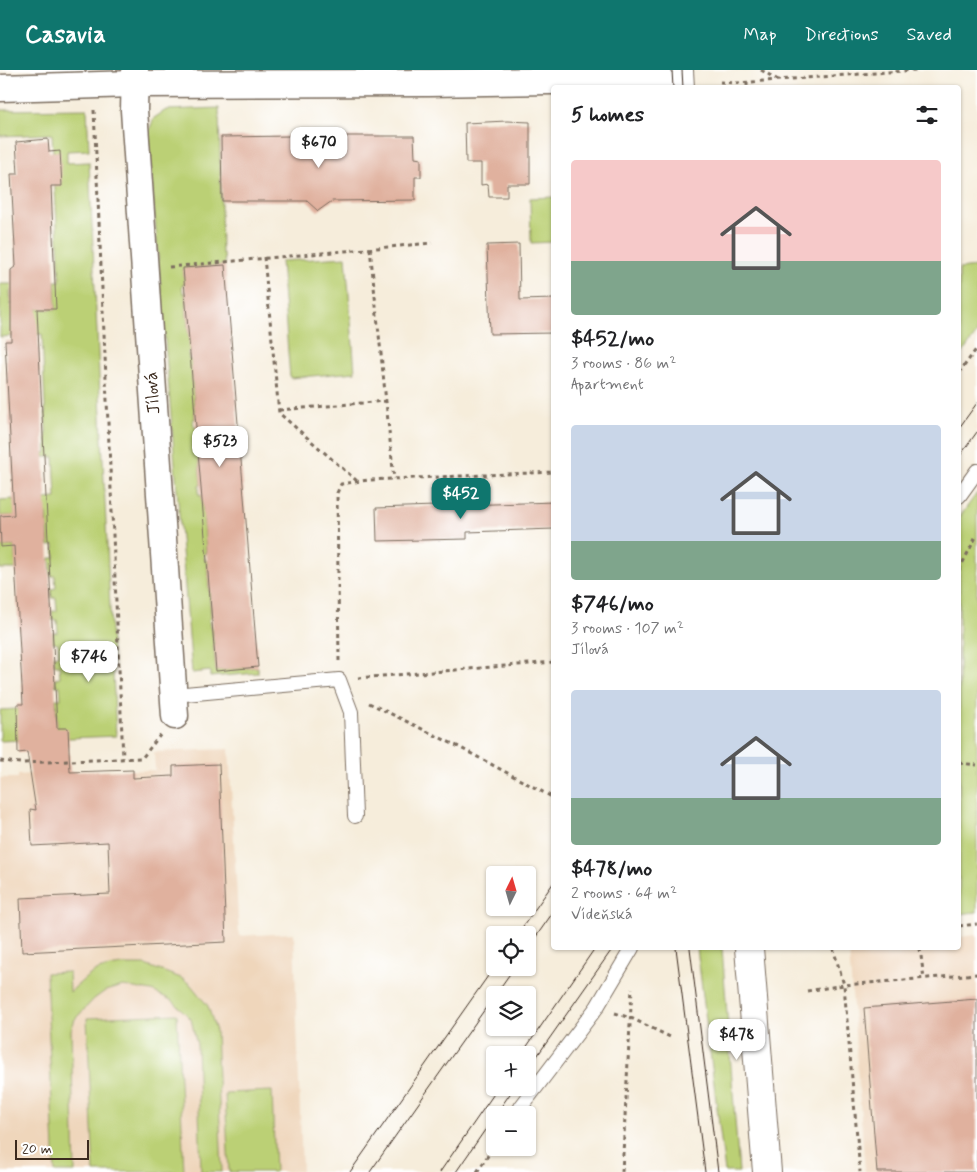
<!DOCTYPE html>
<html lang="en">
<head>
<meta charset="utf-8">
<style>
  :root { --surface:#fff; --page:#f2f2f2; --text:#202124; --muted:#757577; --accent:#0f766e }
  body { margin:0; font-family:Mynerve,sans-serif; background:var(--page); color:var(--text); height:100vh; display:flex; flex-direction:column; font-size:19px; white-space:nowrap }
  * { box-sizing:border-box; margin:0 }
  p { font-size:16px; color:var(--muted) }
  .icon { flex:none; width:28px; height:28px; fill:none; stroke:currentColor; stroke-width:2; stroke-linecap:round; stroke-linejoin:round }
  .map { position:relative; flex:1; overflow:hidden }
  .details { position:absolute; left:551px; top:15px; width:410px; height:865px; display:flex; flex-direction:column; background:var(--surface); border-radius:5px; box-shadow:0 1px 4px #0004 }
  .details>* { flex:none }
  .needle { width:32px; rotate:5deg }
  .fabs { position:absolute; left:486px; top:796px; display:grid; gap:10px }
  .fabs a { display:grid; place-items:center; width:50px; height:50px; border-radius:5px; background:var(--surface); box-shadow:0 1px 4px #0004; font-size:25px }
  .scale { position:absolute; left:15px; bottom:12px; width:74px; box-sizing:border-box; padding-left:5px; border:2px solid #3b2a1e; border-top:0; font-size:14px; line-height:18px; white-space:nowrap; color:#3b2a1e; -webkit-text-stroke:4px #fff; paint-order:stroke }
  .price { position:absolute; translate:-50% -42px; padding:0 11px; border-radius:10px; background:#fff; color:#222; font-size:16px; line-height:32px; filter:drop-shadow(0 1px 2px #0008) }
  .price::after { content:''; position:absolute; left:50%; top:30px; width:15px; height:11px; margin-left:-8px; background:inherit; clip-path:polygon(0 0,100% 0,50% 100%) }
  .price.on { background:var(--accent); color:#fff }
  ul { padding:0; list-style:none }
  li { display:grid; align-content:center; gap:10px; height:265px; padding:0 20px }
  li span { display:grid; place-items:center; height:155px; border-radius:5px; color:#555 }
  li>.icon { margin-inline-start:auto }
  span .icon { width:90px; height:90px; fill:#fffc; stroke-width:1 }
  li b { font-size:21px }
  h2 { display:flex; justify-content:space-between; align-items:center; height:60px; padding:0 20px; font-size:21px }
  header { display:flex; align-items:center; gap:30px; box-sizing:border-box; height:70px; padding:0 25px; background:var(--accent); color:#fff }
  header strong { font-size:24px }
  nav { display:flex; gap:28px; margin-inline-start:auto; font-size:18px }
  .map>svg:first-child { display:block }
  .built { fill:#efd6bb }
  .green { fill:#bbd074; stroke:#7b7d49 }
  .building { fill:#e0b19e }
  .lines { fill:none; stroke-linecap:round; stroke-linejoin:round }
  .service-casing { stroke:#7c6e60; stroke-width:16 }
  .minor-casing { stroke:#7c6e60; stroke-width:29 }
  .secondary-casing { stroke:#7c6e60; stroke-width:30 }
  .path { stroke:#7c6e60; stroke-width:3; stroke-dasharray:4 4; stroke-linecap:butt }
  .service { stroke:#fff; stroke-width:14 }
  .minor { stroke:#fff; stroke-width:26 }
  .secondary { stroke:#fff; stroke-width:28 }
  .tram { stroke:#3b2a1e; stroke-width:1 }
  .labels { text-anchor:middle; dominant-baseline:central; stroke-width:5; stroke-linejoin:round; paint-order:stroke }
  .street-label { font-size:18px; fill:#3b2a1e; stroke:#fff }
</style>
</head>
<body>
<header>
<strong>Casavia</strong>
<nav><a>Map</a><a>Directions</a><a>Saved</a></nav>
</header>
<div class="map">
<svg width="977" height="1102" viewBox="0 0 977 1102">
  <rect width="100%" height="100%" fill="#fff"/>
  <filter id="ink" filterUnits="userSpaceOnUse"><feTurbulence type="fractalNoise" baseFrequency=".02" numOctaves="2"/><feDisplacementMap in="SourceGraphic" scale="10" xChannelSelector="R" yChannelSelector="G"/><feConvolveMatrix kernelMatrix="1 2 1 2 8 2 1 2 1" color-interpolation-filters="sRGB"/></filter>
  <filter id="wash" filterUnits="userSpaceOnUse"><feTurbulence type="fractalNoise" baseFrequency=".0096" numOctaves="4" result="noise"/><feDisplacementMap in="SourceGraphic" scale="20" xChannelSelector="R" yChannelSelector="G"/><feGaussianBlur stdDeviation="1.12" result="paint"/><feColorMatrix in="noise" values="0 0 0 0 0 0 0 0 0 0 0 0 0 0 0 0 0 1.4 0 .05"/><feComposite in="paint" operator="in"/></filter>
  <g filter="url(#wash)">
    <rect width="100%" height="100%" fill="#f6eddb"/>
    <g class="built">
      <polygon points="229,679 239,866 294,863 302,1102 0,1102 0,708 18,708 18,705 31,704 155,700 154,682"/>
      <polygon points="977,865 977,1102 865,1102 849,881 874,878 959,878 959,867"/>
    </g>
    <g class="green">
      <polygon points="219,38 222,183 224,184 225,195 183,198 185,214 182,215 183,223 185,223 190,281 188,282 189,290 191,290 195,349 193,349 194,357 196,357 201,415 199,416 199,425 202,425 206,482 204,483 205,491 207,491 211,548 209,549 210,558 212,558 216,601 258,597 258,603 210,607 210,601 192,603 148,63 154,48 166,40"/>
      <polygon points="87,39 89,80 67,81 67,93 89,92 116,666 0,671 0,640 17,639 57,658 56,629 61,629 60,616 56,616 55,609 60,607 59,595 55,595 54,586 59,585 58,573 53,572 53,563 58,562 57,550 52,550 52,541 57,541 56,528 52,528 51,519 56,518 55,506 51,506 50,488 55,488 54,475 49,476 47,444 0,446 0,430 13,429 13,431 56,428 54,387 44,387 43,383 47,383 42,264 0,267 0,214 15,214 15,220 10,221 11,239 56,239 55,211 60,211 52,64 0,66 0,40"/>
      <polygon points="554,127 554,172 531,173 530,128"/>
      <polygon points="346,187 355,302 290,308 281,191"/>
      <polygon points="977,197 977,263 959,288 959,199"/>
      <polygon points="977,423 977,842 959,844 959,448"/>
      <polygon points="0,452 1,477 14,476 16,499 0,499"/>
      <polygon points="697,878 722,878 739,1102 725,1102"/>
      <path d="M 122,895 L 145,895 L 181,908 L 190,914 L 208,936 L 216,961 L 222,1102 L 201,1102 L 197,975 L 191,949 L 173,931 L 152,921 L 123,916 L 105,921 L 94,929 L 75,949 L 71,960 L 75,1102 L 55,1102 L 46,903 L 69,902 L 70,922 C 91,903 93,899 122,895 Z"/>
      <polygon points="177,944 184,1102 94,1102 87,948"/>
      <polygon points="272,1021 275,1102 229,1102 225,1023"/>
    </g>
    <g id="blocks">
      <g class="building">
        <polygon points="507,51 530,52 530,114 507,114 507,127 489,127 488,114 481,115 481,93 466,93 465,53"/>
        <polygon points="291,64 344,64 344,66 414,66 415,88 421,89 421,107 415,107 415,130 332,131 318,141 307,131 222,131 221,67 291,66"/>
        <polygon points="48,69 49,82 60,81 62,116 51,116 56,239 37,239 57,658 68,658 70,702 133,700 133,708 173,706 173,696 219,694 226,872 22,882 20,828 110,824 108,772 32,776 30,739 36,740 27,682 18,683 17,634 23,634 14,476 1,477 0,446 14,445 5,271 11,271 11,200 16,196 11,104 18,104 16,72"/>
        <polygon points="519,174 520,230 554,229 554,263 490,264 487,175"/>
        <polygon points="225,195 258,597 216,601 183,198"/>
        <polygon points="554,432 554,459 467,462 467,469 377,471 376,438"/>
        <polygon points="977,929 977,1102 877,1102 864,938"/>
      </g>
    </g>
  </g>
  <g filter="url(#ink)">
    <use href="#blocks" fill-opacity="0" stroke="#7c6e60" stroke-width="1"/>
    <g class="lines">
      <g class="service-casing">
        <g id="service">
          <polyline points="959,426 977,401"/>
          <polyline points="174,625 339,610 351,642 355,746"/>
          <polyline points="521,1037 597,937 632,878"/>
        </g>
      </g>
      <g class="minor-casing">
        <g id="minor">
          <polyline points="135,0 134,40 175,646"/>
          <polyline points="0,18 134,14 429,13 679,9"/>
        </g>
      </g>
      <g class="secondary-casing">
        <g id="secondary">
          <polyline points="679,0 680,18"/>
          <polyline points="749,878 767,1102"/>
        </g>
      </g>
      <g class="path">
        <polyline points="761,0 778,10"/>
        <polyline points="720,12 737,13 916,0"/>
        <polyline points="747,12 747,18"/>
        <polyline points="94,40 123,688"/>
        <polyline points="370,178 394,409"/>
        <polyline points="264,187 279,343 357,411"/>
        <polyline points="169,197 432,173"/>
        <polyline points="959,303 977,278"/>
        <polyline points="279,340 386,331"/>
        <polyline points="959,500 977,465"/>
        <polyline points="339,591 337,423 341,414 368,410 554,402"/>
        <polyline points="358,608 554,592"/>
        <polyline points="369,633 459,677 554,728"/>
        <polyline points="0,691 21,693 142,688 161,664"/>
        <polyline points="959,693 977,695"/>
        <polyline points="959,856 977,854"/>
        <polyline points="833,878 844,915 860,1102"/>
        <polyline points="920,878 924,909"/>
        <polyline points="807,921 844,915 977,904"/>
        <polyline points="615,943 631,948 672,968"/>
        <polyline points="477,1102 495,1075"/>
        <polyline points="622,1102 632,918"/>
      </g>
      <use href="#service" class="service"/>
      <use href="#minor" class="minor"/>
      <use href="#secondary" class="secondary"/>
      <g class="tram">
        <polyline points="672,0 673,18"/>
        <polyline points="682,0 683,18"/>
        <polyline points="959,358 977,333"/>
        <polyline points="959,387 977,362"/>
        <polyline points="517,865 554,812"/>
        <polyline points="528,878 554,841"/>
        <polyline points="676,878 705,1102"/>
        <polyline points="690,878 718,1102"/>
        <polyline points="521,985 595,878"/>
        <polyline points="528,999 613,878"/>
        <polyline points="350,1102 495,896"/>
        <polyline points="370,1102 514,898"/>
        <polyline points="440,1102 498,1018"/>
        <polyline points="456,1102 514,1018"/>
      </g>
    </g>
  </g>
  <g class="labels">
    <g class="street-label">
      <text transform="translate(153 323) rotate(-94)">Jílová</text>
    </g>
  </g>
</svg>
<div class="fabs">
<a><svg class="needle" viewBox="-14 -14 28 28"><path d="M0-13l5 13h-10z" fill="#e53935"/><path d="M0 13l5-13h-10z" fill="#757577"/></svg></a>
<a><svg class="icon" aria-label="locate" viewBox="0 0 24 24"><circle cx="12" cy="12" r="6"/><path d="M12 2v4M12 18v4M2 12h4M18 12h4"/></svg></a>
<a><svg class="icon" aria-label="layers" viewBox="0 0 24 24"><path d="M12 4l9 5-9 5-9-5zM3 14l9 5 9-5"/></svg></a>
<a>+</a>
<a>−</a>
</div>
<div class="scale">20 m</div>
<b class="price" style="left:319px;top:99px">$670</b>
<b class="price" style="left:220px;top:398px">$523</b>
<b class="price on" style="left:461px;top:450px">$452</b>
<b class="price" style="left:89px;top:613px">$746</b>
<b class="price" style="left:737px;top:991px">$478</b>
<section class="details">
<h2>5 homes<svg class="icon" aria-label="filters" viewBox="0 0 24 24"><path d="M4 7h16M4 17h16"/><circle cx="9" cy="7" r="2"/><circle cx="15" cy="17" r="2"/></svg></h2>
<ul>
<li><span style="background:linear-gradient(#f6c9c9 65%,#7fa58c 0)"><svg class="icon" aria-label="home" viewBox="0 0 24 24"><path d="M3 11l9-7 9 7M6 9v11h12V9"/></svg></span><div><b>$452/mo</b><p>3 rooms · 86 m²</p><p>Apartment</p></div></li>
<li><span style="background:linear-gradient(#c9d6e8 75%,#7fa58c 0)"><svg class="icon" aria-label="home" viewBox="0 0 24 24"><path d="M3 11l9-7 9 7M6 9v11h12V9"/></svg></span><div><b>$746/mo</b><p>3 rooms · 107 m²</p><p>Jílová</p></div></li>
<li><span style="background:linear-gradient(#c9d6e8 70%,#7fa58c 0)"><svg class="icon" aria-label="home" viewBox="0 0 24 24"><path d="M3 11l9-7 9 7M6 9v11h12V9"/></svg></span><div><b>$478/mo</b><p>2 rooms · 64 m²</p><p>Vídeňská</p></div></li>
</ul>
</section>
</div>
</body>
</html>
